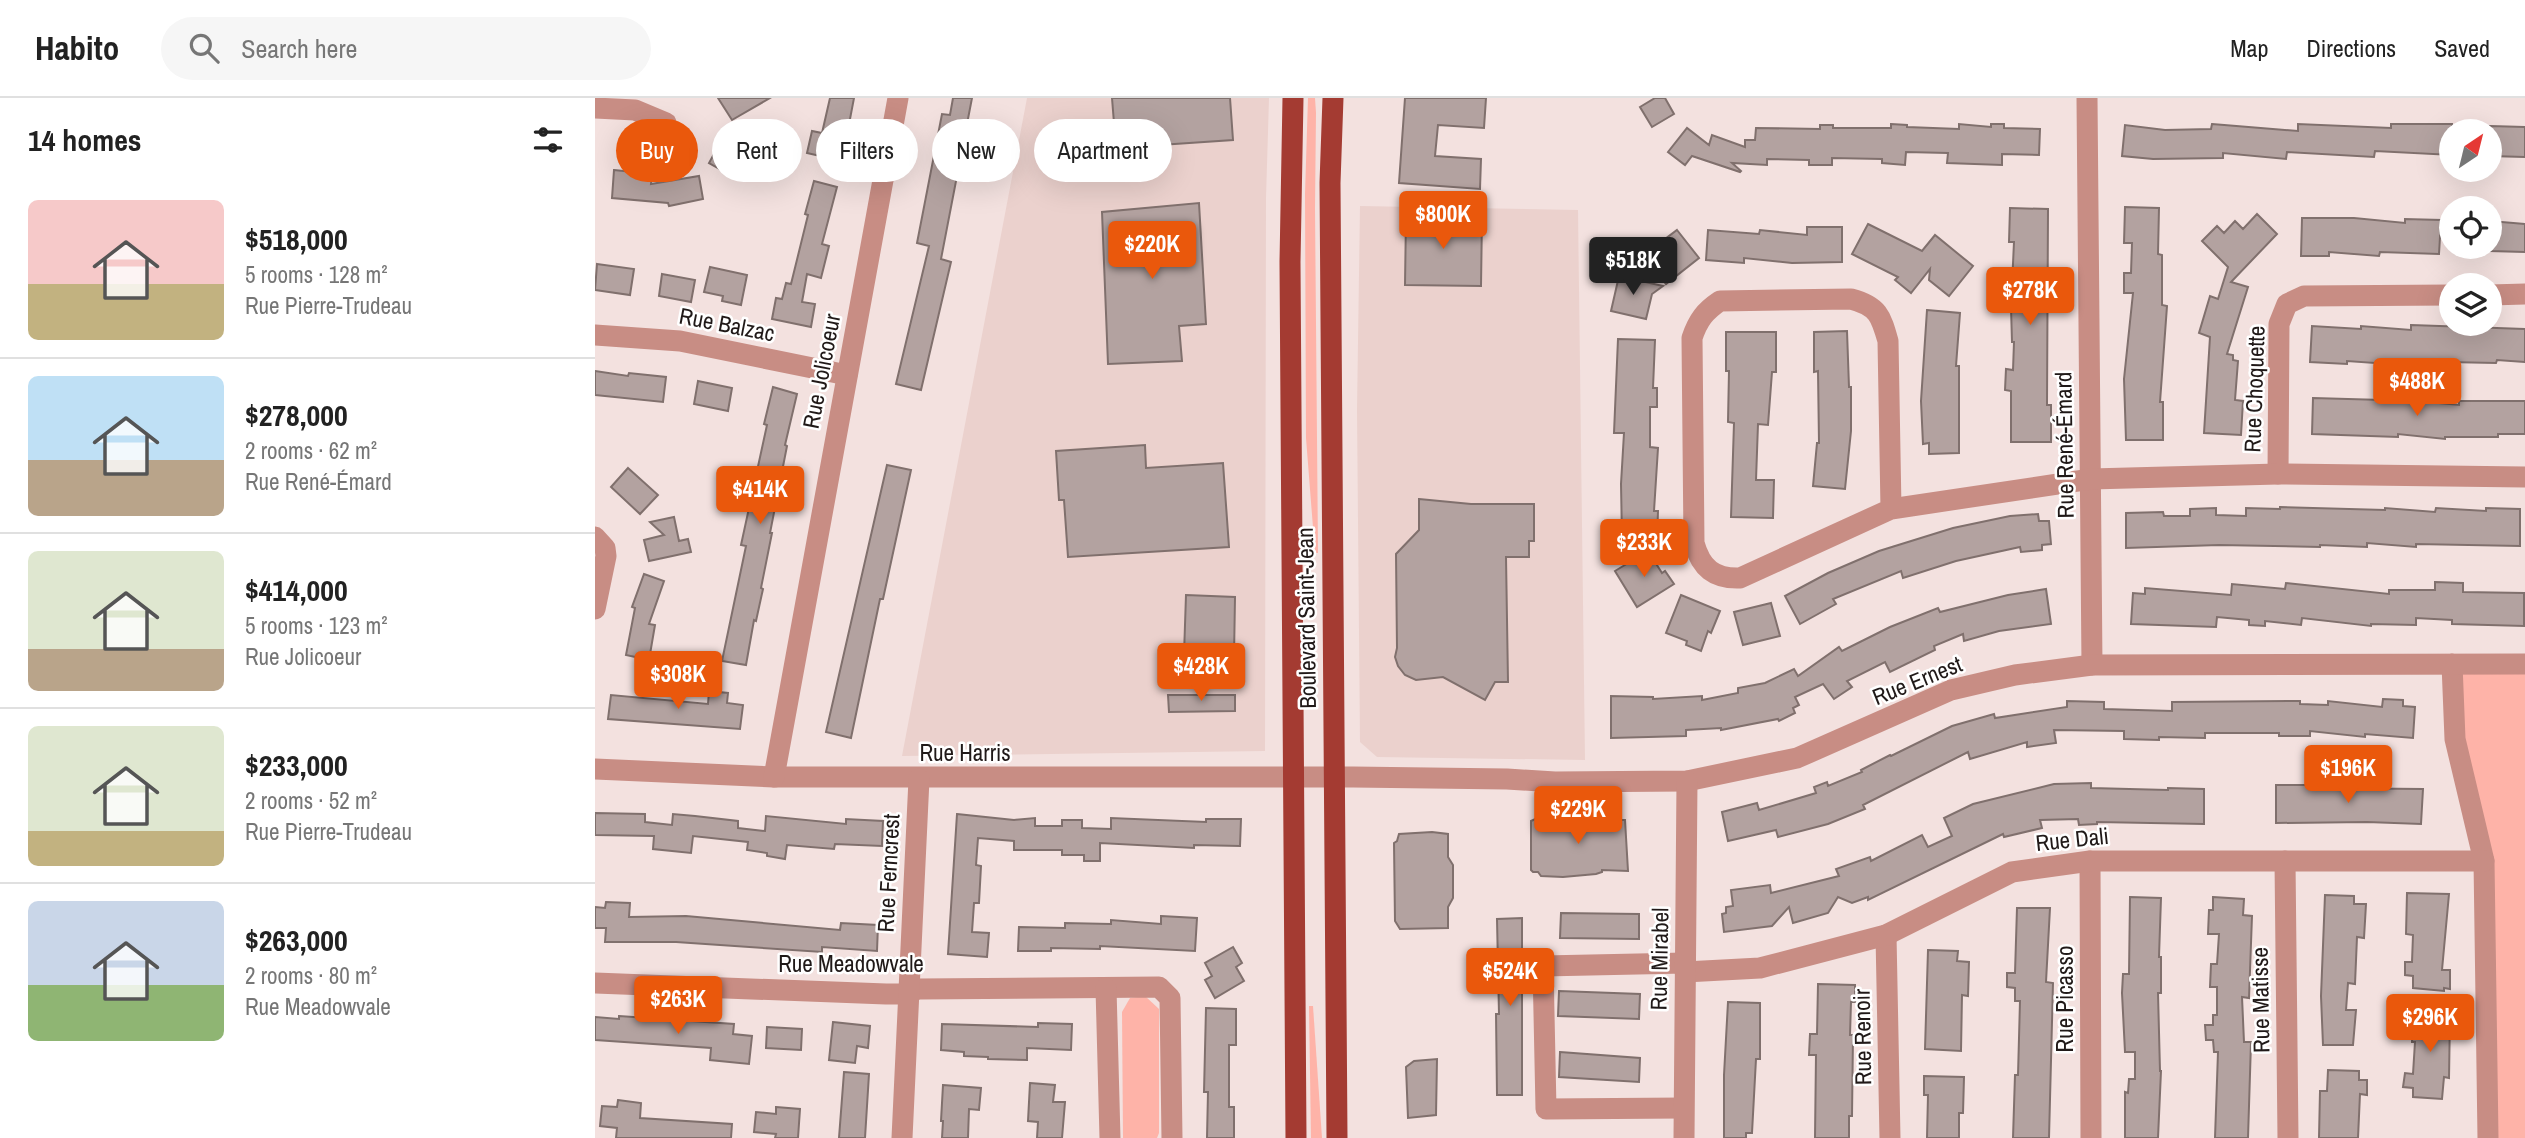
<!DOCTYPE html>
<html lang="en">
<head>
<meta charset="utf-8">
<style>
  :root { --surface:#fff; --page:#f6f6f6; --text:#222; --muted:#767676; --line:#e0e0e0; --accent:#ea580c }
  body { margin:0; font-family:"Archivo Narrow",sans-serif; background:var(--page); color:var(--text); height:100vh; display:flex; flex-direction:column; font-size:26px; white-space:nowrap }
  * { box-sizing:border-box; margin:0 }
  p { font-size:23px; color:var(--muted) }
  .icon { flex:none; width:38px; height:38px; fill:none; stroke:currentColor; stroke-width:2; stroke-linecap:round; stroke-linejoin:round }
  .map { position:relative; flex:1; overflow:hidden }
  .panel { display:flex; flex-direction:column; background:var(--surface); width:595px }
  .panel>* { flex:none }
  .guide { position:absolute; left:21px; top:21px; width:665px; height:63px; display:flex; gap:14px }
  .needle { width:46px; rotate:35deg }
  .buttons { position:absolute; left:1844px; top:21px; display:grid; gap:14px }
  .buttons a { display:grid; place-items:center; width:63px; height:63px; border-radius:50%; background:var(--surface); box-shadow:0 7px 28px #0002; font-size:35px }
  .price { position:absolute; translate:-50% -60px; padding:0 16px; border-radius:7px; background:var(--accent); color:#fff; font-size:23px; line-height:46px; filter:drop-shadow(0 2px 4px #0008) }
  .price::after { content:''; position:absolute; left:50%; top:42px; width:21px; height:16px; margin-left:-10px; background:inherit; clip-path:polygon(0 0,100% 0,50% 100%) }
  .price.active { background:#222; color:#fff }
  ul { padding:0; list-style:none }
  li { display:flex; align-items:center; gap:21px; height:175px; padding:0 28px }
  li+li { border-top:2px solid var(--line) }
  li span { display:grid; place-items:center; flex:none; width:196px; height:140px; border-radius:10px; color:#555 }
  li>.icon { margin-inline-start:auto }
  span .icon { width:84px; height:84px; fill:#fffc; stroke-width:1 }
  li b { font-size:30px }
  h2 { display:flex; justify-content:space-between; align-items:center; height:84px; padding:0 28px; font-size:30px }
  .tag { padding:0 24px; border-radius:32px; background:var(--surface); box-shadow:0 7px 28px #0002; font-size:24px; line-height:63px }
  .tag.active { background:var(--accent); color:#fff }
  header { display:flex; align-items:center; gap:42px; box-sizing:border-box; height:98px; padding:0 35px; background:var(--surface); border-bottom:2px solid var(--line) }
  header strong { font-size:33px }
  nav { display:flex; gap:38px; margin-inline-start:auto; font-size:24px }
  .search { width:490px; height:63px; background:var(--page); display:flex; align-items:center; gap:18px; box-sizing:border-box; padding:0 24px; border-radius:38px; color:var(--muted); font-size:26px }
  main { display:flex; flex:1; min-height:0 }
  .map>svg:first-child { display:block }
  .built { fill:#ebd1cd }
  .green { fill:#feb3a8 }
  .building { fill:#b3a2a0; stroke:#80706d; stroke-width:2 }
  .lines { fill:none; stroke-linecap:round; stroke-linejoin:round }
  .minor { stroke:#c88d84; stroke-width:21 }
  .major { stroke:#a43b32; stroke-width:21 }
  .labels { text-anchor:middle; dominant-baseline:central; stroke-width:5; stroke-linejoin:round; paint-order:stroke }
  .street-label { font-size:23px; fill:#201918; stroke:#fff }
</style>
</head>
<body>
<header>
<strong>Habito</strong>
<div class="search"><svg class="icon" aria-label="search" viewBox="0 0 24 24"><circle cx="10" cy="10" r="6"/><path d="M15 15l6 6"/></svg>Search here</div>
<nav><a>Map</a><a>Directions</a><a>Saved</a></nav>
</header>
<main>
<section class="panel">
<h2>14 homes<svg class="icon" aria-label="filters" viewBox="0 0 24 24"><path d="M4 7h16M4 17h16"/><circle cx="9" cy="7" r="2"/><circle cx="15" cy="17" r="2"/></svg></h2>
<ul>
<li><span style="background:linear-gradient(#f6c9c9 60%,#c2b280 0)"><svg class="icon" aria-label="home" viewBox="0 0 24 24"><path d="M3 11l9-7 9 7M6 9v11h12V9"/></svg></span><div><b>$518,000</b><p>5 rooms · 128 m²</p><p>Rue Pierre-Trudeau</p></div></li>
<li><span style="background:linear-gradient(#bfe0f5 60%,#b9a48a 0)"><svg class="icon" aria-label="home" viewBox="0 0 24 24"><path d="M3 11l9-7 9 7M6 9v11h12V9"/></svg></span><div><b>$278,000</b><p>2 rooms · 62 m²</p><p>Rue René-Émard</p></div></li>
<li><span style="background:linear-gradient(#dfe7d0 70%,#b9a48a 0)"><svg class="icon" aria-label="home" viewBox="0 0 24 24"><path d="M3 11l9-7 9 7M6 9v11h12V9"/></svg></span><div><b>$414,000</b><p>5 rooms · 123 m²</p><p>Rue Jolicoeur</p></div></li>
<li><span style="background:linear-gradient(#dfe7d0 75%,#c2b280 0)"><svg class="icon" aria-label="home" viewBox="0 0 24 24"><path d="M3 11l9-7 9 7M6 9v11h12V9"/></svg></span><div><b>$233,000</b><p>2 rooms · 52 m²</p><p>Rue Pierre-Trudeau</p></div></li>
<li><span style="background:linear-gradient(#c9d6e8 60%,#8fb573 0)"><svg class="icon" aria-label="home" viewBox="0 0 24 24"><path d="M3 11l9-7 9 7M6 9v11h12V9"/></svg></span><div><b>$263,000</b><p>2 rooms · 80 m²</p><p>Rue Meadowvale</p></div></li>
</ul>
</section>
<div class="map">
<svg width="1930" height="1040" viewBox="0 0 1930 1040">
  <rect width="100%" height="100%" fill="#f3e1df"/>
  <g class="built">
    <polygon points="432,0 674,0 671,100 670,653 307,658"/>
    <polygon points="765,108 983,112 990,662 782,659 765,644 762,312"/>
  </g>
  <g class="green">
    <polygon points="713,0 720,0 721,15 720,110 723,455 720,455 711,340 710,96"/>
    <polygon points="1857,566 1930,566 1930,1040 1893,1040 1889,763"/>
    <polygon points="550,898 564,911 564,1035 562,1040 528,1040 527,914 535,900"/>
    <polygon points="714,908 718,908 727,1040 716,1040"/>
  </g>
  <g class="building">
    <polygon points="123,0 175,0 137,22"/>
    <polygon points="235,0 259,0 247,63 212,55 217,33 227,35"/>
    <polygon points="358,0 377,0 346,161 356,164 326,292 301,286 334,148 322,145 347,16 355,17"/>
    <polygon points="517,0 635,0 638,42 521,50"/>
    <polygon points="810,0 891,0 889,30 843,27 840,58 886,61 885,91 804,85"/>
    <polygon points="1060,0 1070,0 1079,16 1057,29 1045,9"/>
    <polygon points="1296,26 1312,27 1312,29 1364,31 1364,26 1396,29 1396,26 1409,26 1409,30 1445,31 1444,57 1407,56 1407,67 1352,65 1353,55 1311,54 1310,67 1287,65 1287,61 1237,60 1237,67 1214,67 1214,62 1172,61 1172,67 1137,65 1146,73 1145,74 1097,58 1090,67 1073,54 1092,30 1114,47 1117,37 1150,49 1150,42 1160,42 1161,30 1225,31 1225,27 1238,27 1238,30 1296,30"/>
    <polygon points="1617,26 1703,33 1703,26 1796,30 1796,26 1857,26 1857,57 1780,53 1779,59 1692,54 1691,61 1628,55 1628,60 1558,61 1527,58 1530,27 1570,32 1616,31"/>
    <polygon points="1895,28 1930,29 1930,59 1895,58"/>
    <polygon points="132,32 155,45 137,78 114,65"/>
    <polygon points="19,72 57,76 56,86 104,78 108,101 74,108 73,105 17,100"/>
    <polygon points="219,83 242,89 227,146 234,148 226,180 212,176 207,204 220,206 216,229 177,221 181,200 187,201 191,185 196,186 213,117 210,116"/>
    <polygon points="604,105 611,226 584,228 587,263 513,266 507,114"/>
    <polygon points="1530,109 1564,110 1563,156 1567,157 1567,207 1572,208 1565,304 1568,304 1568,342 1531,342 1529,281 1538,195 1529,195 1529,175 1536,175 1537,145 1529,145"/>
    <polygon points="1415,110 1453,111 1452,307 1456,307 1456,344 1416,344 1416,293 1410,292 1411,271 1418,272 1419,244 1417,244 1416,209 1419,144 1414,144"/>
    <polygon points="1662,116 1682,136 1636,184 1653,189 1632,256 1638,257 1638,262 1643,263 1640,302 1648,303 1646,337 1609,335 1615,239 1604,235 1615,198 1623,201 1633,169 1607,143 1622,128 1629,135 1640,123 1648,131"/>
    <polygon points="811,118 887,119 886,188 810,187"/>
    <polygon points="1707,120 1759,120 1810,125 1810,121 1846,122 1844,156 1785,154 1784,158 1734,154 1734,158 1706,158"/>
    <polygon points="1895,123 1930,126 1930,154 1895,153"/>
    <polygon points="1273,126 1327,153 1340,137 1378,168 1354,198 1334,182 1335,171 1316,195 1300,182 1303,179 1257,156"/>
    <polygon points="1212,129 1247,129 1247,164 1197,165 1149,160 1149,165 1111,162 1113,132 1164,136 1165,132 1212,137"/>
    <polygon points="1082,132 1104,160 1071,186 1049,157"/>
    <polygon points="2,166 39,171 35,197 0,192"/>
    <polygon points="115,169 152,177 146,207 127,203 128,198 109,194"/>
    <polygon points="67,176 100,182 96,204 64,198"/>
    <polygon points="1024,178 1068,188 1057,196 1051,221 1016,213"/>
    <polygon points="1332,212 1365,215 1361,268 1364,268 1364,355 1334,356 1334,345 1328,346 1326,303"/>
    <polygon points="1816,227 1930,231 1930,264 1902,262 1901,265 1852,264 1852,266 1794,263 1794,266 1752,263 1752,266 1715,264 1717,228 1766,231 1766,228 1816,232"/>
    <polygon points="1252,233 1254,289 1256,289 1256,333 1250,391 1218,388 1222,345 1224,345 1223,273 1219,274 1219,234"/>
    <polygon points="1131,234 1181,234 1181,274 1177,274 1173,327 1163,326 1161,382 1179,382 1178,420 1136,419 1139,325 1133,324 1134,273 1131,273"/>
    <polygon points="1023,241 1060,242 1058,290 1062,290 1062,309 1055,309 1055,349 1063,350 1059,413 1063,413 1062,442 1027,440 1026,386 1029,335 1019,335"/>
    <polygon points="0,273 33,278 34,275 71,279 68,304 0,297"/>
    <polygon points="103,283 137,290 133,313 99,306"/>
    <polygon points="178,289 202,296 190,347 192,348 175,435 177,435 166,490 168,491 161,523 159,522 151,567 127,563 151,448 146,447 172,327 169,326"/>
    <polygon points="1718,300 1823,303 1864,307 1864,303 1930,303 1930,336 1903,336 1903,339 1850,339 1850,341 1803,336 1803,339 1717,336"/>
    <polygon points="550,347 551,370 628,365 634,449 473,459 469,402 464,402 461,353"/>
    <polygon points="292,367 316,372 288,501 285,501 256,640 231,634"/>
    <polygon points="33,370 63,397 45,416 16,389"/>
    <polygon points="824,401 876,406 939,406 939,443 934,443 934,459 911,459 913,584 900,584 890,602 848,579 821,582 810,577 803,568 800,559 802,550 801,456 824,432"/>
    <polygon points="1685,409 1790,412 1790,410 1840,414 1841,410 1891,413 1891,410 1925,411 1925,448 1821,446 1821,449 1772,445 1772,449 1725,447 1725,449 1624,447 1531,450 1531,415 1568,414 1569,418 1595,418 1595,411 1621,410 1621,417 1651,418 1651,410 1685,411"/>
    <polygon points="1443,416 1444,423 1454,423 1456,446 1447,447 1447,452 1426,454 1425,449 1361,463 1308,480 1306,473 1238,501 1241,506 1205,526 1190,498 1233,475 1284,453 1358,430 1415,418"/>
    <polygon points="79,419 84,443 93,441 96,454 54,463 49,442 69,437 55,424"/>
    <polygon points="1053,453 1067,475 1070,473 1079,486 1042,509 1020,473"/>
    <polygon points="49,476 69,483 54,526 60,527 54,562 31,557 40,510 37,509"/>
    <polygon points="1840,484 1868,485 1868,494 1929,495 1929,528 1857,526 1857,522 1821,520 1821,527 1776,526 1776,528 1707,520 1706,527 1670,523 1670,528 1654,527 1654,522 1622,519 1621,529 1536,526 1538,495 1550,496 1550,490 1636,497 1637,486 1690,491 1691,485 1794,496 1794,492 1840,492"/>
    <polygon points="1451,491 1456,526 1404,533 1369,543 1368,536 1339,548 1340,552 1295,574 1290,564 1252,583 1257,589 1239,601 1228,586 1200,599 1204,607 1198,610 1200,615 1184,623 1183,621 1126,632 1126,630 1091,632 1091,638 1016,640 1016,598 1058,599 1058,601 1107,598 1107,602 1143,595 1143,590 1170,585 1199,571 1203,578 1244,549 1247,553 1295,529 1343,510 1345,514 1413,497"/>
    <polygon points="591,497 640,499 639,559 589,557"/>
    <polygon points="1086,497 1125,513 1116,535 1113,533 1106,553 1091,547 1092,543 1071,535"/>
    <polygon points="1176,505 1185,538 1148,547 1139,514"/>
    <polygon points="114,593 133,595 132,605 148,607 145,631 13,621 16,597 113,606"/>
    <polygon points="573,597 640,597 640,613 574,614"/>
    <polygon points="1788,601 1808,602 1808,608 1820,609 1818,640 1770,636 1770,639 1715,633 1715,638 1684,638 1684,635 1610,635 1610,640 1564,639 1564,642 1529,641 1529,633 1459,632 1461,645 1432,649 1432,644 1375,661 1373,654 1268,707 1270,711 1233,726 1183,739 1181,732 1133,743 1127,714 1162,705 1164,712 1221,695 1219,689 1232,684 1233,688 1267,674 1266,672 1295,657 1296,658 1357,628 1399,616 1400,620 1472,609 1472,603 1509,604 1509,611 1577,613 1577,604 1705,603 1705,606 1733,607 1733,603 1787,609"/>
    <polygon points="1496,685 1496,690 1573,692 1573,690 1609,691 1609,726 1502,724 1502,726 1484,727 1483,721 1445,722 1447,730 1409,739 1408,736 1273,802 1273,799 1257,805 1243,799 1233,815 1198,825 1194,809 1177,828 1129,834 1127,816 1131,815 1131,809 1138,808 1136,792 1175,787 1176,795 1244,778 1241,771 1275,759 1276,763 1327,737 1333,749 1357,738 1349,720 1378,706 1459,686"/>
    <polygon points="1681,687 1719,687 1719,690 1828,691 1826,726 1772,724 1681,725"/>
    <polygon points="0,715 50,716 50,724 77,727 78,716 100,718 143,723 143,730 170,733 171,718 251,726 251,721 288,723 287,748 240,746 239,751 192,747 190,761 172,758 172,755 152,752 153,744 98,738 96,755 58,751 59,738 0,737"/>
    <polygon points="362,716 419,722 440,720 440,728 467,728 467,722 487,722 487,730 516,731 516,720 611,724 611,721 646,721 645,748 599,747 599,750 505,745 505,763 489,763 489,757 467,757 467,752 419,752 419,743 383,740 381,767 386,768 384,805 379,805 377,834 394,835 392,859 353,856"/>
    <polygon points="947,718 1021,719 1025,722 1030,722 1033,773 1007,772 1007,774 1001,776 968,779 946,778 943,774 938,774 936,772 936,723"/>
    <polygon points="837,734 853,736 853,759 858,767 858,800 853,809 853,830 805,831 800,823 799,745 802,743 804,736"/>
    <polygon points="1812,795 1854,796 1847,872 1855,872 1855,891 1849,890 1849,893 1818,890 1818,878 1810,877 1810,864 1817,864 1818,837 1811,836"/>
    <polygon points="1730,797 1759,798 1759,806 1771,806 1769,840 1762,839 1760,886 1753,885 1751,912 1761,912 1758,947 1728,947 1726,898"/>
    <polygon points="1535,799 1566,800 1564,859 1566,859 1566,895 1563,895 1565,973 1566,973 1563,1040 1530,1040 1530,994 1533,995 1534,981 1540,981 1540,954 1530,954 1527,895 1528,876 1534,876"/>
    <polygon points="1618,799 1649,801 1648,817 1657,818 1654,900 1647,899 1649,944 1656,944 1653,1040 1620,1040 1623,954 1619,954 1618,942 1611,942 1610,927 1618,927 1618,917 1622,917 1622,889 1615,889 1616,866 1622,866 1624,836 1613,836 1614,812 1618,812"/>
    <polygon points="11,804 35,805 34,819 91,818 245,832 246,825 283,827 282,853 227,849 227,854 81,844 10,844 11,830 0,830 0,809 10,810"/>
    <polygon points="1422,810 1455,810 1451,884 1458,885 1454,1040 1418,1040 1420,977 1423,977 1425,903 1420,903 1420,890 1412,889 1412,875 1420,875"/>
    <polygon points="966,815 1044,816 1044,841 965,840"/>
    <polygon points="566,818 602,820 600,853 505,848 505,851 456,850 456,853 423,853 424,829 470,830 470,825 516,826 516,822 566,826"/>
    <polygon points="927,820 927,997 902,997 901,916 904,916 902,821"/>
    <polygon points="638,849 647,865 641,869 649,883 620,900 610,882 617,878 610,865"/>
    <polygon points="1333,852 1363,853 1362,863 1374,864 1373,898 1367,897 1366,953 1330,951"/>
    <polygon points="1223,886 1260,887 1260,904 1256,904 1255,937 1258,937 1257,1018 1254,1018 1254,1040 1220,1040 1221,957 1214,957 1215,936 1222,936"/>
    <polygon points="964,893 1045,896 1044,921 963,918"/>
    <polygon points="1133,904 1165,905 1165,961 1161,961 1157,1035 1151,1035 1151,1040 1129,1040 1129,977"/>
    <polygon points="611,910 641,911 641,947 634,947 634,1009 639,1009 639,1040 612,1040 613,994 609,994"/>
    <polygon points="1818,913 1849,913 1849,917 1855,917 1854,980 1849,979 1847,1001 1818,999 1818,990 1808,989 1810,975 1818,976 1820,944 1817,944"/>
    <polygon points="24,918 139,926 138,936 157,938 154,966 115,962 116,950 0,942 0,919 24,921"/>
    <polygon points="238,924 275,928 273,950 262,948 260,965 234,962"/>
    <polygon points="443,925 477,926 476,952 432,950 432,962 393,961 393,959 369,958 369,954 346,952 347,926 443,929"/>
    <polygon points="172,929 207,931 206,952 171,950"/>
    <polygon points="965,954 1045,960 1044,984 964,979"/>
    <polygon points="842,961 841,1017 813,1020 811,969 819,963"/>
    <polygon points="1733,972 1764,973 1764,982 1772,982 1772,997 1765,996 1763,1040 1724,1040 1725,993 1732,993"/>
    <polygon points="249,974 274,976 270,1040 244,1040"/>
    <polygon points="1329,978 1369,979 1368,1015 1364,1015 1364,1040 1332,1040 1333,997 1329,997"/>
    <polygon points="435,985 460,987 458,1004 470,1004 467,1040 442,1040 443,1024 433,1023"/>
    <polygon points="348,987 386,990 384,1012 374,1011 373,1040 347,1040 348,1023 346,1023"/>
    <polygon points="23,1002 46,1005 45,1020 137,1026 136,1040 21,1040 22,1030 5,1028 7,1008 22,1009"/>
    <polygon points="181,1009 205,1011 203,1040 180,1040 181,1036 159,1034 161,1014 181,1016"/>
  </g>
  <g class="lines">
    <g class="minor">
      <polyline points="1492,0 1497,567"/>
      <polyline points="0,10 40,12 71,25"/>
      <polyline points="1895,197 1930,196"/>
      <polyline points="0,237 85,243 252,277"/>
      <polyline points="1683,376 1684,226 1692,206 1709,198 1857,197"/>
      <path d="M 1296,411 L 1293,243 C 1286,218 1283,208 1256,201 L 1125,203 C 1110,213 1103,222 1097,240 L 1099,445 C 1106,470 1119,481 1145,480 L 1296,411 L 1496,381 L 1683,376 L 1930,379"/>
      <polyline points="0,439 10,450 11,458 0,511"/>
      <polyline points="1857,566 1860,641 1889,763 1893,1040"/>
      <polyline points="0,671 179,679 758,679 912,681 960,684 1092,683 1202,660 1356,592 1420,577 1497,567 1930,566"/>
      <polyline points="179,679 303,0"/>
      <polyline points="1495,763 1496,1040"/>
      <polyline points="1690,763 1693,1040"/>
      <polyline points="1291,837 1295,1040"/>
      <polyline points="1090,874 1165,870 1291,837 1417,774 1495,763 1889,763"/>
      <polyline points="0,885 291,896 307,896 324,891 564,889 575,900 577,1040"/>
      <polyline points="511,890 515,1040"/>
      <polyline points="1088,1010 951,1011 948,868 1090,865"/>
      <polyline points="307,1040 324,681"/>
      <polyline points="1089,1040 1092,683"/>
    </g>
    <g class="major">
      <polyline points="698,0 695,164 701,1040"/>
      <polyline points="738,0 735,85 742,1040"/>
    </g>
  </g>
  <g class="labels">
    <g class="street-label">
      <text transform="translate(132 226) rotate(11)">Rue Balzac</text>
      <text transform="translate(226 273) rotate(-79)">Rue Jolicoeur</text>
      <text transform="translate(1659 291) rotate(-88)">Rue Choquette</text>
      <text transform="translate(1469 347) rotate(-91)">Rue René-Émard</text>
      <text transform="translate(711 520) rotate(-91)">Boulevard Saint-Jean</text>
      <text transform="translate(1322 582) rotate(-22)">Rue Ernest</text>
      <text x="370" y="654">Rue Harris</text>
      <text transform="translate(1477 741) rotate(-6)">Rue Dali</text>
      <text transform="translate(293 775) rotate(-87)">Rue Ferncrest</text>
      <text transform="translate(1064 861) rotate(-89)">Rue Mirabel</text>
      <text x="256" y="865">Rue Meadowvale</text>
      <text transform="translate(1469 901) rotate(-90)">Rue Picasso</text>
      <text transform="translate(1665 902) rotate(-91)">Rue Matisse</text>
      <text transform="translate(1267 939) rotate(-91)">Rue Renoir</text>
    </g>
  </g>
</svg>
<div class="buttons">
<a><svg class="needle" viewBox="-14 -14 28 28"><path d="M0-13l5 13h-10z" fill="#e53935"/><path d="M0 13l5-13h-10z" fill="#767676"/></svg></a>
<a><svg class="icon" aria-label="locate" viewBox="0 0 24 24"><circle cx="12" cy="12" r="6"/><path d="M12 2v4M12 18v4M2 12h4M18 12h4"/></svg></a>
<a><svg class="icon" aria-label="layers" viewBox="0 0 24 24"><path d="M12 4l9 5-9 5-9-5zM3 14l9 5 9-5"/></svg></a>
</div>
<b class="price" style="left:848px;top:153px">$800K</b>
<b class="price" style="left:557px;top:183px">$220K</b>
<b class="price active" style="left:1038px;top:199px">$518K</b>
<b class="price" style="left:1435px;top:229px">$278K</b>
<b class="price" style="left:1822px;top:320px">$488K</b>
<b class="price" style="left:165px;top:428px">$414K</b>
<b class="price" style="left:1049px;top:481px">$233K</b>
<b class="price" style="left:606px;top:605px">$428K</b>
<b class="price" style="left:83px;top:613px">$308K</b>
<b class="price" style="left:1753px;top:707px">$196K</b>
<b class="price" style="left:983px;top:748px">$229K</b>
<b class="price" style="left:915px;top:910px">$524K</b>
<b class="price" style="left:83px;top:938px">$263K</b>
<b class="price" style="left:1835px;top:956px">$296K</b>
<div class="guide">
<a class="tag active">Buy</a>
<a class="tag">Rent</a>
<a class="tag">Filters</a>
<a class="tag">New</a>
<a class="tag">Apartment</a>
</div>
</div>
</main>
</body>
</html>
